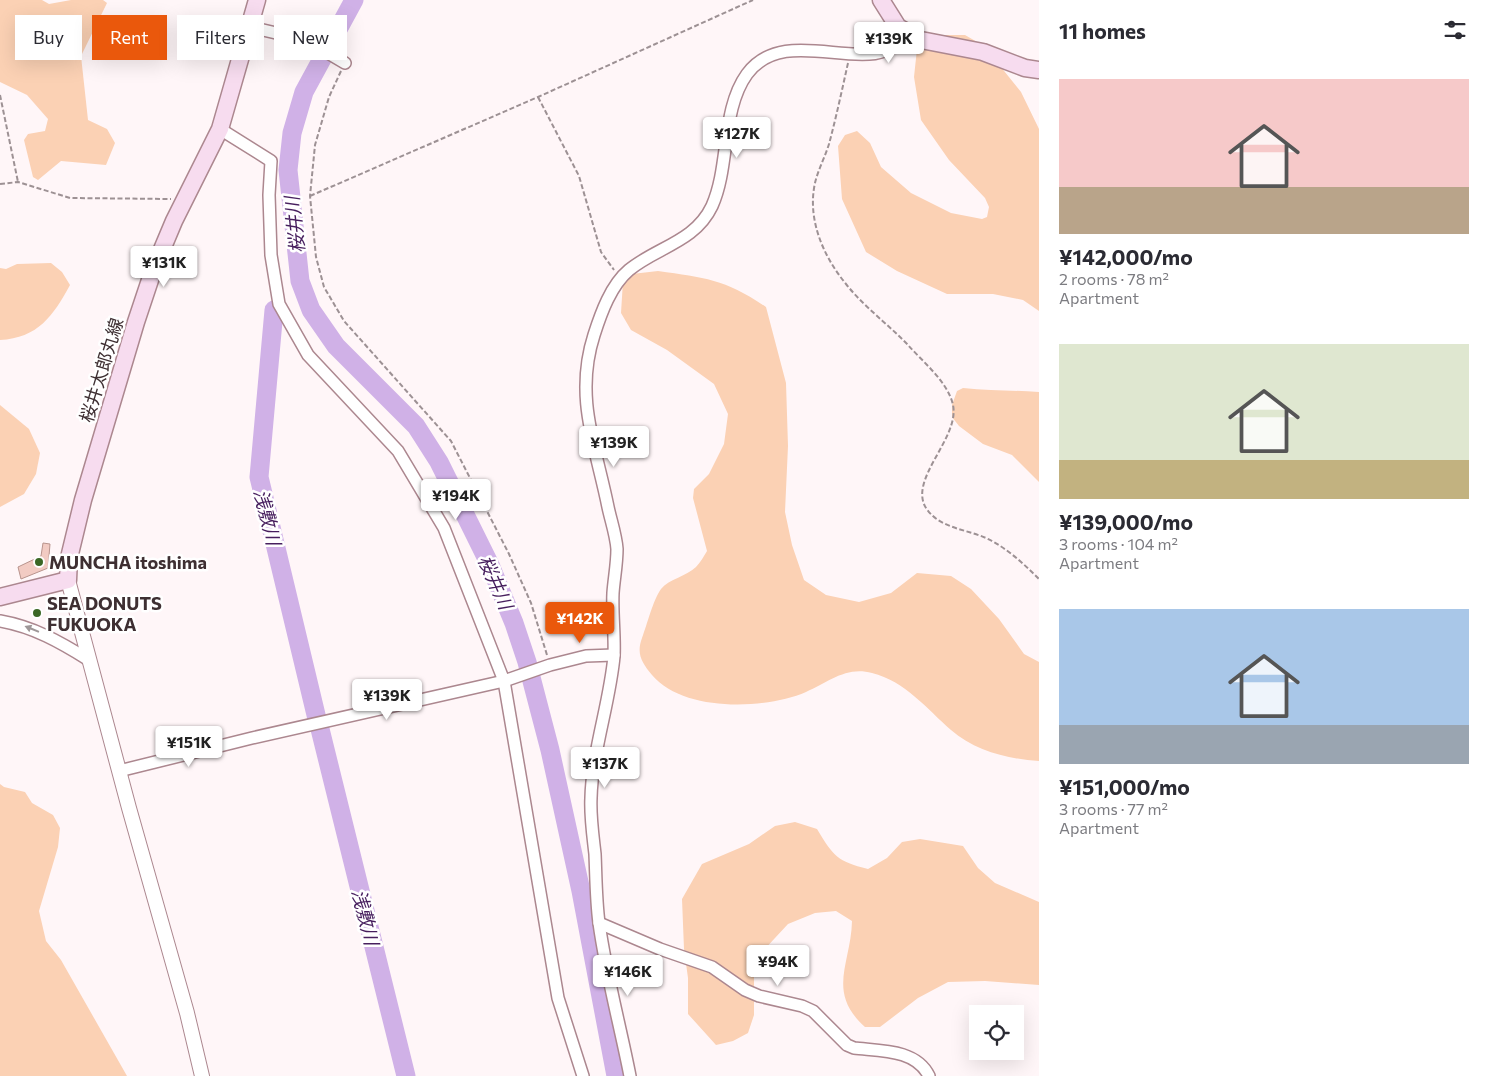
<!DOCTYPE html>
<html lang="en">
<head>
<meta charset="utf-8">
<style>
  :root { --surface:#fff; --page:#f2f2f3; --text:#2b2b33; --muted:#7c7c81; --accent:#ea580c }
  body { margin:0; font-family:Commissioner,"Noto Sans JP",sans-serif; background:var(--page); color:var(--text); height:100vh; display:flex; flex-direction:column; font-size:19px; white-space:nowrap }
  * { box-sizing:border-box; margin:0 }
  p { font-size:16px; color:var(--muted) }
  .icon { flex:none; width:28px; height:28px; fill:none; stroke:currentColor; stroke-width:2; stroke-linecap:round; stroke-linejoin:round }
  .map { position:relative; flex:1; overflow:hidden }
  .side { display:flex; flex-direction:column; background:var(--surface); width:450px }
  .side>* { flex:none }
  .banner { position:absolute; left:15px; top:15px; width:475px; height:45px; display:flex; gap:10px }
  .controls { position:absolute; left:969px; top:1005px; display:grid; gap:10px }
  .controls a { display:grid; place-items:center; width:55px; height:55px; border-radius:0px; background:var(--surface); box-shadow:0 5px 20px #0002; font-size:25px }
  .price { position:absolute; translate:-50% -42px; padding:0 11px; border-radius:5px; background:#fff; color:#222; font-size:16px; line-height:32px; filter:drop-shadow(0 1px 2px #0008) }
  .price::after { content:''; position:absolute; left:50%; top:30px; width:15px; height:11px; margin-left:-8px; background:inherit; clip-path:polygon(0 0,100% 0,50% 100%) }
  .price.on { background:var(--accent); color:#fff }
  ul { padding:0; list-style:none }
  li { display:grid; align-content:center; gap:10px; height:265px; padding:0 20px }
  li span { display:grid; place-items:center; height:155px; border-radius:0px; color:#555 }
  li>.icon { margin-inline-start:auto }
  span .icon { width:90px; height:90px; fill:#fffc; stroke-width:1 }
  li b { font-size:21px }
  h2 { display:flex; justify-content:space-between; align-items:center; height:60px; padding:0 20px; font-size:21px }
  .tag { padding:0 18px; border-radius:0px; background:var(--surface); box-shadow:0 5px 20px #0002; font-size:18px; line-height:45px }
  .tag.on { background:var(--accent); color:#fff }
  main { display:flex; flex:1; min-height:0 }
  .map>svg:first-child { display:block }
  .green { fill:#fbd1b4 }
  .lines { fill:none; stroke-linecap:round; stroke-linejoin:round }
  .river { stroke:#d0b1e7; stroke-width:19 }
  .building { fill:#f2cbc3; stroke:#b9948d }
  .minor-casing { stroke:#ac878f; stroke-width:14 }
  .tertiary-casing { stroke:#ac878f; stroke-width:16 }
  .secondary-casing { stroke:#ac878f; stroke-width:19 }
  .path { stroke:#9d9194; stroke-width:2; stroke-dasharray:5 2.5; stroke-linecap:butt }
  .minor { stroke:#fff; stroke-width:11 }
  .tertiary { stroke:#fff; stroke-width:14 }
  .secondary { stroke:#f7dcef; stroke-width:16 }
  .oneway { fill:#9e9798 }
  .poi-dot { fill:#3b6725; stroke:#fff; stroke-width:2 }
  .labels { text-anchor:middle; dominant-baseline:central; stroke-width:5; stroke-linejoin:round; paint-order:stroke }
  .street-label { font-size:18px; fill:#3e2f32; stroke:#fff }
  .poi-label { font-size:18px; font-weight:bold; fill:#3e2f32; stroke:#fff; text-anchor:start }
  .water-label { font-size:19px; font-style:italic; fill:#471f5e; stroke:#fff }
</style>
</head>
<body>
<main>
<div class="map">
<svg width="1039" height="1076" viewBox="0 0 1039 1076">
  <rect width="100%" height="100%" fill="#fff6f8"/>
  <g class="green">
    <polygon points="0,0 42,0 49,4 71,0 103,0 107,3 81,56 88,120 107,129 115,143 106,165 61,161 38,180 33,177 24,140 28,134 45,131 48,119 27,95 0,82"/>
    <polygon points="941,35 965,35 984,46 1021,92 1039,129 1039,311 1023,300 993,294 947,294 897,271 866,252 842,199 838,146 845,135 857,131 870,143 881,167 911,193 951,213 982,219 987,217 989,207 985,198 949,160 921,120 914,77 917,49 925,41"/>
    <path d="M 51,263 L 62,272 L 70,285 C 53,316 38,338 0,340 L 0,268 L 6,269 L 17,264 Z"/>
    <path d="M 658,271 C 706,278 725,279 766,307 L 786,383 L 788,446 L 785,512 L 792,545 L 804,580 L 826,595 L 859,602 L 891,593 L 917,573 L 951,576 L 971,589 L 999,619 L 1024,654 L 1039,662 L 1039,761 C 1008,759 975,751 951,730 C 927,709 905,681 872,673 C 846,666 829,682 806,692 C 764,710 683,712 652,675 C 642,663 636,654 642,638 C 647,625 653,600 661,589 C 669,579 687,576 696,567 C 700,563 704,556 707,551 L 693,498 L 694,489 L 709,474 L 724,444 L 728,414 L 714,384 L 667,350 L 631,330 L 621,313 L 623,281 L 632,274 Z"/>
    <path d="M 963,388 C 989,391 1013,390 1039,392 L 1039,482 L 1012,455 L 983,444 L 959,426 L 952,417 L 952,405 L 957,391 Z"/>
    <polygon points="0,405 29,429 40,453 36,474 24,494 0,507"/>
    <polygon points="0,784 4,787 25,792 32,803 53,815 60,828 58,847 39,911 46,941 61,960 127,1076 0,1076"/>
    <path d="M 795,822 L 817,829 C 834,857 837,861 868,869 L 887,858 L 902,842 L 920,839 L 963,846 L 978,868 L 995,883 L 1039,902 L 1039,985 L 985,981 L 948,982 L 918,998 L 880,1027 L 865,1027 C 826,992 851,964 852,921 L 836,911 L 815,913 L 788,924 L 761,953 L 754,974 L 754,1015 L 748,1033 L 733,1041 L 716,1045 L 688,1014 L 688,978 L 684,949 L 682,899 L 702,864 L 749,844 L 775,826 Z"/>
  </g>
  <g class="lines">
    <g class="river">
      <polyline points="354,0 304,92 292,133 288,170 300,281 311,310 336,346 416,426 439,462 490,565 514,623 527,662 550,750 581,891 616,1076"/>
      <polyline points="274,310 259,477 317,719"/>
      <polyline points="320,729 406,1076"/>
    </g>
  </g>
  <polygon class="building" points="43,543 50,544 48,568 21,579 18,567 41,556"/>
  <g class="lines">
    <g class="minor-casing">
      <g id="minor">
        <polyline points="250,27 306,40 345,63"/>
        <polyline points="220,129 271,161 269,195 271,255 279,304 308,355 398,451 444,528 504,681 558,998 583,1076"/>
        <path d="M 0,621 C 34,627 60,642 89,660"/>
        <polyline points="119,771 252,738 504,681 550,665 586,656 614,655"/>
        <path d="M 599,923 L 660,949 L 712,967 L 745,990 L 759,996 L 802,1006 L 813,1011 L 847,1045 L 854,1048 C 880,1051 916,1049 929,1076"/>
        <path d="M 630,1076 C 620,1025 606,974 599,923 C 596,900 596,877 595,854 C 593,836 590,816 591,798 C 592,752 610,702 614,656 C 615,635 612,614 613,593 C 614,579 617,564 617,549 C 616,535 611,521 608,507 C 596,447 574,397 594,335 C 601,313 611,285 629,270 C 657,247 695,242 712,206 C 730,166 721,110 747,74 C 788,19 874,84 907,34"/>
      </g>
    </g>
    <g class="tertiary-casing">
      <polyline id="tertiary" points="68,580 129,808 187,1013 202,1076"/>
    </g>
    <g class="secondary-casing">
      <g id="secondary">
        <polyline points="881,0 898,27 921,40 983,52 1025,68 1039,70"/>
        <polyline points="0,597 68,580 69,558 83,500 136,322 153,271 174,221 220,129 257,0"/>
      </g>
    </g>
    <g class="path">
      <path d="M 848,63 C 842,90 836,118 829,144 C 825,157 818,170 815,183 C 807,219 823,256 846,284 C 864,307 888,324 908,345 C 923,362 948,382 953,405 C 960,438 908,479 926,508 C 940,530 971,529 992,541 C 1010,551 1025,565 1039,579"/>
      <polyline points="341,71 329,97 315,145 310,196 316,257 324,287 344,321 451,441 509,554 531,603 547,655"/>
      <polyline points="0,95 18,182"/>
      <polyline points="538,97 579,176 601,252 614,270"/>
      <polyline points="0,184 18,182 70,198 171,199"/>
      <polyline points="310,196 538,97 753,0"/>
    </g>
    <use href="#minor" class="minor"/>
    <use href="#tertiary" class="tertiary"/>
    <use href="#secondary" class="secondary"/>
  </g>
  <defs><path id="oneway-solid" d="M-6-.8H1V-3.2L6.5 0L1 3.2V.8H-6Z" transform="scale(1.25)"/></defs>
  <use class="oneway" href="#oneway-solid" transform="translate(32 629) rotate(-158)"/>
  <g class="poi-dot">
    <circle cx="39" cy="562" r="5"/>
    <circle cx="37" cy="613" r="5"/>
  </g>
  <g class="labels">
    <g class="street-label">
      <text transform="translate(101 370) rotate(-73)">桜井太郎丸線</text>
    </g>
    <g class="poi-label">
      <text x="49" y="562">MUNCHA itoshima</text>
      <text x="47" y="603">SEA DONUTS<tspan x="47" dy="21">FUKUOKA</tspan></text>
    </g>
    <g class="water-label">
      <text transform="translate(294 225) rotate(-96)">桜井川</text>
      <text transform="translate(268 517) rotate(76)">浅敷川</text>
      <text transform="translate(496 582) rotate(66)">桜井川</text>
      <text transform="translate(366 917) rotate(76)">浅敷川</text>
    </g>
  </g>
</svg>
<div class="controls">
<a><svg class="icon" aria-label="locate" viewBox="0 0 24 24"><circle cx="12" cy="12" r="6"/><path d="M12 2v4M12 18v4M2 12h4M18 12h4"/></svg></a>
</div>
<b class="price" style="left:889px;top:64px">¥139K</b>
<b class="price" style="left:737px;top:159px">¥127K</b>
<b class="price" style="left:164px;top:288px">¥131K</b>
<b class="price" style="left:614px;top:468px">¥139K</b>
<b class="price" style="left:456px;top:521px">¥194K</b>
<b class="price on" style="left:580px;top:644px">¥142K</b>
<b class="price" style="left:387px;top:721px">¥139K</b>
<b class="price" style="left:189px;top:768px">¥151K</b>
<b class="price" style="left:605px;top:789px">¥137K</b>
<b class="price" style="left:778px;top:987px">¥94K</b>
<b class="price" style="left:628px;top:997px">¥146K</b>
<div class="banner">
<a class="tag">Buy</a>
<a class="tag on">Rent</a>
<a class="tag">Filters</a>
<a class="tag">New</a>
</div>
</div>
<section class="side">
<h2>11 homes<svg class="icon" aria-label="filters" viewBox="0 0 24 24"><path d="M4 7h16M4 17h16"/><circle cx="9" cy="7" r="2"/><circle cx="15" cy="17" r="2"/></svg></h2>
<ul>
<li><span style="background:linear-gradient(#f6c9c9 70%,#b9a48a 0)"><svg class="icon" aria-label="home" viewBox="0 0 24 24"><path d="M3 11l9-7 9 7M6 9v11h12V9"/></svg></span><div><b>¥142,000/mo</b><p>2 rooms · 78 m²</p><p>Apartment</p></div></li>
<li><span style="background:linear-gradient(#dfe7d0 75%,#c2b280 0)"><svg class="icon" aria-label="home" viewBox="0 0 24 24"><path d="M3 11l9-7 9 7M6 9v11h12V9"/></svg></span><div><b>¥139,000/mo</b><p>3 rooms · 104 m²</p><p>Apartment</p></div></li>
<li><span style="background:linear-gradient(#a9c7e8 75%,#9aa5b1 0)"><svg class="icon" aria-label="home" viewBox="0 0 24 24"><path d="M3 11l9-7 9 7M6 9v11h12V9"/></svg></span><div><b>¥151,000/mo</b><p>3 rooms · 77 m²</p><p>Apartment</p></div></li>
</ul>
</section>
</main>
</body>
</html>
